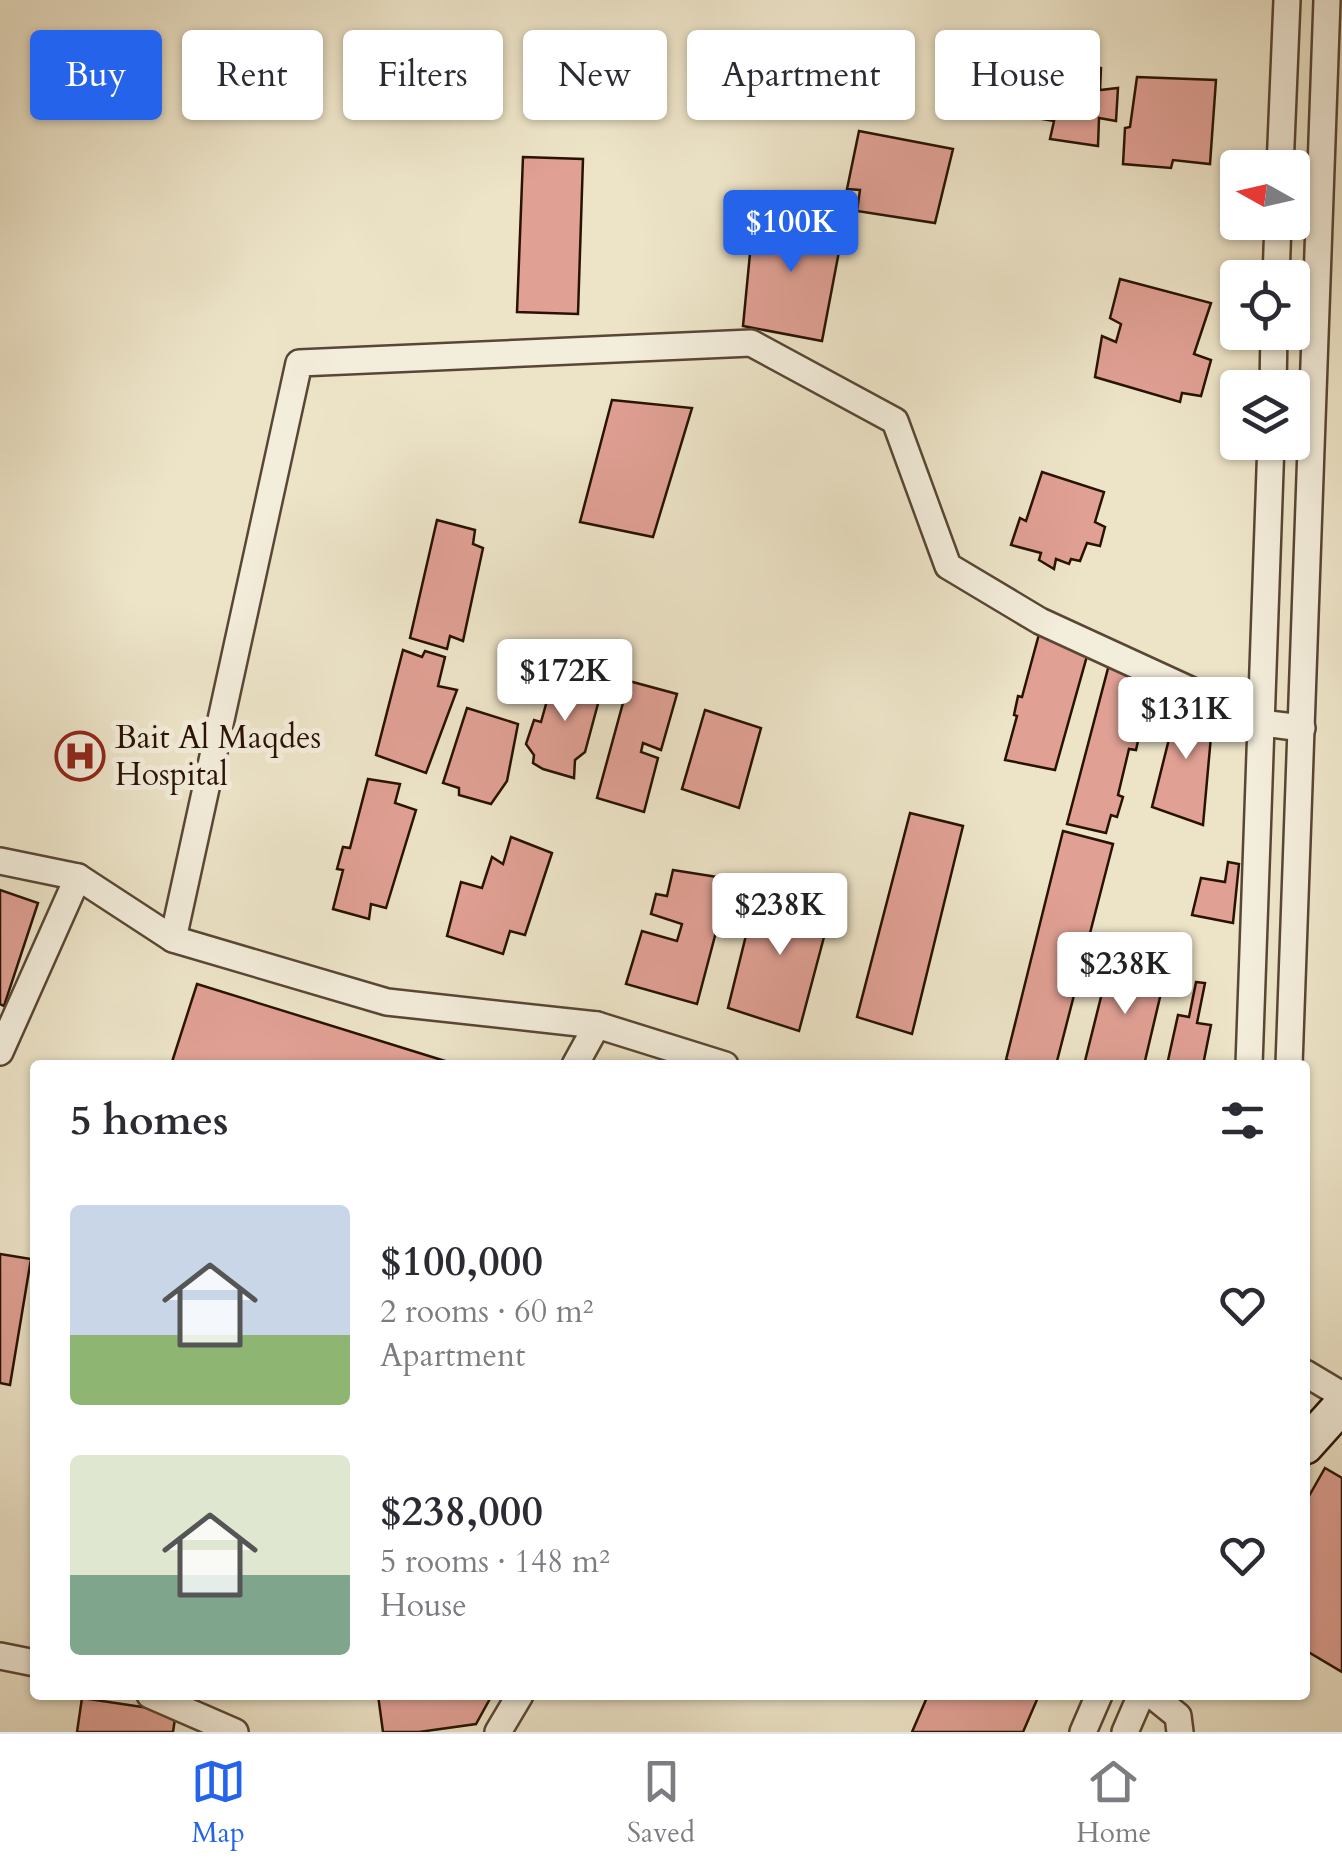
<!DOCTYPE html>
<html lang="en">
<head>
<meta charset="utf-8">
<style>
  :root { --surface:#fff; --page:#f7f7f7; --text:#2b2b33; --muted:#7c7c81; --line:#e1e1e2; --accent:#2563eb }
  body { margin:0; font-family:Cardo,serif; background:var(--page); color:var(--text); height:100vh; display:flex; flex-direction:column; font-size:38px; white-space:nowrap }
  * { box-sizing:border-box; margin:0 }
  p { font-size:32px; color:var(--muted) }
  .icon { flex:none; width:55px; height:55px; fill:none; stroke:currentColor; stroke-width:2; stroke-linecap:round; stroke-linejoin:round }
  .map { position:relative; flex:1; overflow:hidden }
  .side { position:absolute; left:30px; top:1060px; width:1280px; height:640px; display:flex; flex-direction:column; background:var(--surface); border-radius:10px; box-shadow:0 2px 8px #0004 }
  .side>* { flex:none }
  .hud { position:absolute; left:30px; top:30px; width:1282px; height:90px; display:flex; gap:20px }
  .needle { width:65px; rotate:278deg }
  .tools { position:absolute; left:1220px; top:150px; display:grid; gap:20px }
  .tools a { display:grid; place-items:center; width:90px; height:90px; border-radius:10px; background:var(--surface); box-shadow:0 2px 8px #0004; font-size:50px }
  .price { position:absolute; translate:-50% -85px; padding:0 22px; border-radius:10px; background:#fff; color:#222; font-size:32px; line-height:65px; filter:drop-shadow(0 2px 5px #0008) }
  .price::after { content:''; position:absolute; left:50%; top:60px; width:30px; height:22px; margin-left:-15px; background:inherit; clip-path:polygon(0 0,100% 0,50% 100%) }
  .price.active { background:var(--accent); color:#fff }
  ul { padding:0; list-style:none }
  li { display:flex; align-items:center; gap:30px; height:250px; padding:0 40px }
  li span { display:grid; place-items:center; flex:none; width:280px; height:200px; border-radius:10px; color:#555 }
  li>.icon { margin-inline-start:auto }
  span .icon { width:120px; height:120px; fill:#fffc; stroke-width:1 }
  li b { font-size:42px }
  h2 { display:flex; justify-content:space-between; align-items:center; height:120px; padding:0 40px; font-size:42px }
  .tag { padding:0 35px; border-radius:10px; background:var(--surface); box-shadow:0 2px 8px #0004; font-size:35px; line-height:90px }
  .tag.active { background:var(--accent); color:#fff }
  .dock { display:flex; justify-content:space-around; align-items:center; height:140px; border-top:2px solid var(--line); background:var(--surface); font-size:28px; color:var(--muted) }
  .dock a { display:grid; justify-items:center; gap:5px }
  .dock .active { color:var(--accent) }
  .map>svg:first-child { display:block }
  .building { fill:#e0a094; stroke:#281203; stroke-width:2.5 }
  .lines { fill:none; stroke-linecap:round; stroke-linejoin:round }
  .street-casing { stroke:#594634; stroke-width:30 }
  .secondary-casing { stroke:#281203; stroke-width:40 }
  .street { stroke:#f3eddb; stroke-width:25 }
  .secondary { stroke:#f3eddb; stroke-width:35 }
  .labels { text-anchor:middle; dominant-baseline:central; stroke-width:10; stroke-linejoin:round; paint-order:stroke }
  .poi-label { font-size:32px; fill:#281203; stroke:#f3eddb; text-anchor:start }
</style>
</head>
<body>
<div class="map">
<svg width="1342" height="1732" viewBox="0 0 1342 1732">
  <rect width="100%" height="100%" fill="#ede4c8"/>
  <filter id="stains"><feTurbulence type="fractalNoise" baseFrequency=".002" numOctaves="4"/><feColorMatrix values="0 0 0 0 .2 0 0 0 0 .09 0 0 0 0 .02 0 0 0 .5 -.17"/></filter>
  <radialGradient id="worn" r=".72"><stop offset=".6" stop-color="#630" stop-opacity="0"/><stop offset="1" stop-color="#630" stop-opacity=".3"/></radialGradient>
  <g class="building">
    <polygon points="1060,62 1101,68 1100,90 1118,88 1116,121 1099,118 1098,146 1050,139 1054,121 1042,119 1046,90 1057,92"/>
    <polygon points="1137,77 1216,80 1210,164 1173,160 1171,168 1123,164 1125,128 1130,127"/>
    <polygon points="859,131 953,149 935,223 857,211 860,190 847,189"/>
    <polygon points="523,157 583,159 578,314 517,312"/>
    <polygon points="754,212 844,225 822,341 743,326"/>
    <polygon points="1120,279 1211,303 1194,354 1211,360 1201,396 1182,393 1180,402 1095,377 1102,336 1116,342 1121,324 1110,318"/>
    <polygon points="612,400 692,408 653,537 580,522"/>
    <polygon points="1042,472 1104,492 1095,522 1105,527 1100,546 1087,543 1080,561 1071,559 1069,564 1056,559 1054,569 1039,560 1041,553 1011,545 1020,518 1026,521"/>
    <polygon points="437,520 475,530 473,544 483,548 463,641 450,636 447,649 410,638"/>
    <polygon points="1042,623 1092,638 1055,770 1005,760 1017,716 1014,715 1018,696 1022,697"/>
    <polygon points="403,650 422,657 425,651 445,657 438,686 457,690 426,773 376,755"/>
    <polygon points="1111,657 1151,672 1136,730 1140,732 1136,750 1129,749 1118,795 1123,797 1117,817 1111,815 1106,833 1067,824"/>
    <polygon points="555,672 603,685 585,752 575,760 574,778 543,769 533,763 534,755 526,744 534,720 541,722"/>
    <polygon points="629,681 677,694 661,750 643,743 641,752 658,758 644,812 597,798"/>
    <polygon points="1182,687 1213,714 1203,825 1152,807"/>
    <polygon points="467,708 518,724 507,781 491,804 459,795 459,788 443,783"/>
    <polygon points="705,710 761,728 739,808 682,789"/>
    <polygon points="368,779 400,784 395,803 416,810 386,908 371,904 369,919 333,909 343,870 337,869 343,847 350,848"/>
    <polygon points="910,813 963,826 912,1034 857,1017"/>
    <polygon points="1063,831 1113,844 1056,1065 1022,1065 1006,1060"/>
    <polygon points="511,837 552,853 525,935 510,931 503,954 447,936 461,882 482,888 492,857 503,864"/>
    <polygon points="1228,862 1239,864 1233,923 1192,915 1201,878 1225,882"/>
    <polygon points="673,870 730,879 697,1004 626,984 642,931 677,941 682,924 651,914 656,894 667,896"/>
    <polygon points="758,887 832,907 799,1031 728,1008"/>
    <polygon points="0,890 38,903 4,1006 0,1004"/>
    <polygon points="1110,961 1165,976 1144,1065 1084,1065"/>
    <polygon points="1196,982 1205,983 1197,1023 1211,1025 1203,1065 1167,1065 1178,1015 1189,1017"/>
    <polygon points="197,984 458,1065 171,1065"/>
    <polygon points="0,1254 31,1259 10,1385 0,1383"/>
    <polygon points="1325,1468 1342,1478 1342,1672 1305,1650 1305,1503"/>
    <polygon points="378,1695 492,1695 476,1724 419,1732 383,1732"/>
    <polygon points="928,1695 1039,1695 1023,1732 912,1732"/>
    <polygon points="82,1698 176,1712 173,1732 77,1732"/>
  </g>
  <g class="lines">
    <g class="street-casing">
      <g id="street">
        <polyline points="1280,168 1287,0"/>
        <polyline points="1276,278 1278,222"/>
        <polyline points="1273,388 1274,332"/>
        <polyline points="0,861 78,877 173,939 299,363 751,343 895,421 948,566 1040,621 1262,723 1302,728"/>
        <polyline points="173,939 387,1002 597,1025 725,1065"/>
        <polyline points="0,1052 78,877"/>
        <polyline points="575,1065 597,1025"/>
        <polyline points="1249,1065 1271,442"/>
        <polyline points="1289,1065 1327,0"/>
        <polyline points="1305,1373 1342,1395"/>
        <polyline points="0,1656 35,1663"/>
        <polyline points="150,1695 235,1732"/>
        <polyline points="1152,1695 1178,1716 1180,1732"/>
        <polyline points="498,1732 520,1695"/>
        <polyline points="1083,1732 1099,1695"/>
        <polyline points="1125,1732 1141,1695"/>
      </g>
    </g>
    <g class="secondary-casing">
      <polyline id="secondary" points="1305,1446 1342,1405"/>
    </g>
    <use href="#street" class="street"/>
    <use href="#secondary" class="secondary"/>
  </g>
  <defs>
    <g id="hospital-ring" transform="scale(2.5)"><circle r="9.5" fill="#f3eddb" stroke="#8f2418" stroke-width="1.5"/><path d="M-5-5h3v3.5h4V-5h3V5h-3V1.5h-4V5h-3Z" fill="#8f2418"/></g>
  </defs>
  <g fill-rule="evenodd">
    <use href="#hospital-ring" x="80" y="756"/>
  </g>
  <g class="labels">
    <g class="poi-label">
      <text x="115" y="738">Bait Al Maqdes<tspan x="115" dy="37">Hospital</tspan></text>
    </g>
  </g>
  <rect width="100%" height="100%" filter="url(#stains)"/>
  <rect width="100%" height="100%" fill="url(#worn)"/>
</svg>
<div class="tools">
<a><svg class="needle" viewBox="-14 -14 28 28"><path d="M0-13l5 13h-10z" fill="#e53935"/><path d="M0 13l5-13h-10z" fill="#7c7c81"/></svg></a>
<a><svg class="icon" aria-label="locate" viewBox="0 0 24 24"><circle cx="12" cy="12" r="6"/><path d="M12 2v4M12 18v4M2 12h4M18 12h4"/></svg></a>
<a><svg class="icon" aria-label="layers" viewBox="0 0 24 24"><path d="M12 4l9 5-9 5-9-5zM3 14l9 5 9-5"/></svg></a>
</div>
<b class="price active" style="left:791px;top:275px">$100K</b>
<b class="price" style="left:565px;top:724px">$172K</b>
<b class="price" style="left:1186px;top:762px">$131K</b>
<b class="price" style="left:780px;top:958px">$238K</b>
<b class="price" style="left:1125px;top:1017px">$238K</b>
<div class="hud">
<a class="tag active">Buy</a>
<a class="tag">Rent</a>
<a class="tag">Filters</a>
<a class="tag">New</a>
<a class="tag">Apartment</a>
<a class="tag">House</a>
</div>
<section class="side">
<h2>5 homes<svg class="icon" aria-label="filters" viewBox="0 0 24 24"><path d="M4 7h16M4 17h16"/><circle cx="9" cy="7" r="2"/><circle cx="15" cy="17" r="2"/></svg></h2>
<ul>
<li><span style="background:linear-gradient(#c9d6e8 65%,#8fb573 0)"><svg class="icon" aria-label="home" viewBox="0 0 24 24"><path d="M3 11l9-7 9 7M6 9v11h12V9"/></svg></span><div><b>$100,000</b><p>2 rooms · 60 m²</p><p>Apartment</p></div><svg class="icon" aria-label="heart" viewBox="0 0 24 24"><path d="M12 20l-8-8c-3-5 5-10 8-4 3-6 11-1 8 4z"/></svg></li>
<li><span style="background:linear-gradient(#dfe7d0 60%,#7fa58c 0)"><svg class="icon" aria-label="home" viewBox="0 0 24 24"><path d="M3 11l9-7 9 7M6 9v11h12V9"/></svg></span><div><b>$238,000</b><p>5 rooms · 148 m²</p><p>House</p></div><svg class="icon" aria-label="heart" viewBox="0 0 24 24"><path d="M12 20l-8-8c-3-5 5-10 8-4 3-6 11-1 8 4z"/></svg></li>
</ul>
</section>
</div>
<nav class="dock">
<a class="active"><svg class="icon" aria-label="map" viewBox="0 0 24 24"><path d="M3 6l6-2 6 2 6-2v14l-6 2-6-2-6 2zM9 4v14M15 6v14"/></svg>Map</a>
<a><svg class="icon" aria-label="saved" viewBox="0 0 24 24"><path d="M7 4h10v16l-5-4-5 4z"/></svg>Saved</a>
<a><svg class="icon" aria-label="home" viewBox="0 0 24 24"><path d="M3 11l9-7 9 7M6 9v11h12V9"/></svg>Home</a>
</nav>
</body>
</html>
